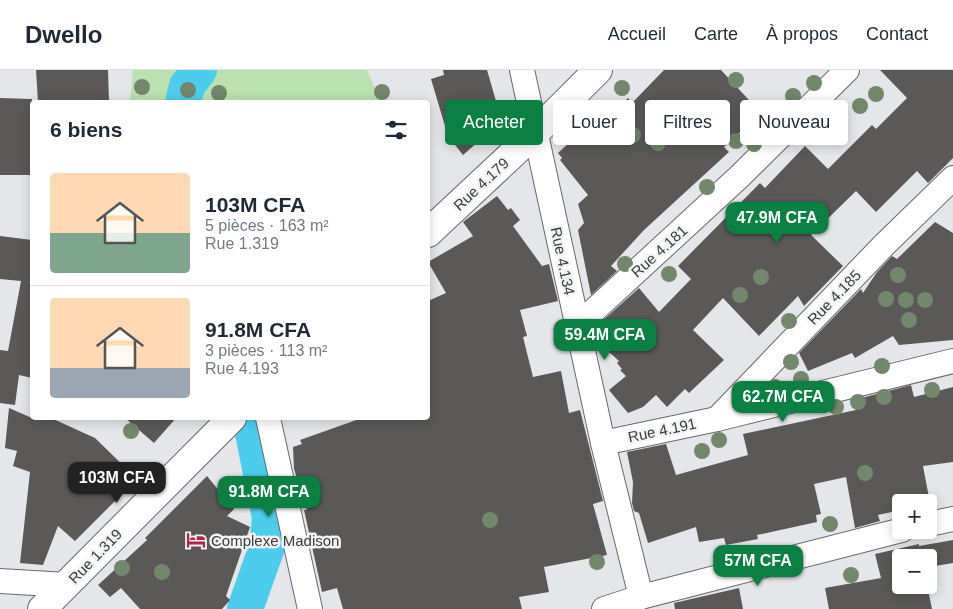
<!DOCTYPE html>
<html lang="fr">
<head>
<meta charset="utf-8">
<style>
  :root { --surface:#fff; --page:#f2f2f3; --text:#1f2937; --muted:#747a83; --line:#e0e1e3; --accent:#0b8043 }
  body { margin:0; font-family:Arial,sans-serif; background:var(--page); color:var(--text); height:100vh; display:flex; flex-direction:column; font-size:19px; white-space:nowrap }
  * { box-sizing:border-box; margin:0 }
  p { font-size:16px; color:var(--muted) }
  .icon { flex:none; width:28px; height:28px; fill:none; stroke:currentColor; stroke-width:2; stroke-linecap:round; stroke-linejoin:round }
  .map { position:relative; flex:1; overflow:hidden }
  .details { position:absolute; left:30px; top:30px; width:400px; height:320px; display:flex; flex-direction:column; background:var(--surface); border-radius:5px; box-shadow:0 2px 12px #0003 }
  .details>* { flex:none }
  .guide { position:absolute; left:445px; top:30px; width:432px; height:45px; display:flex; gap:10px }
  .controls { position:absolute; left:892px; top:424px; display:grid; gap:10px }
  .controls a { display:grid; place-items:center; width:45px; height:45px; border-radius:5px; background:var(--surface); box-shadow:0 2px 12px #0003; font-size:25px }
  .price { position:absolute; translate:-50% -42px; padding:0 11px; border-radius:10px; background:var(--accent); color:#fff; font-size:16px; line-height:32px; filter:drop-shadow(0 1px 2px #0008) }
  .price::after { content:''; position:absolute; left:50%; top:30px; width:15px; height:11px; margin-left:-8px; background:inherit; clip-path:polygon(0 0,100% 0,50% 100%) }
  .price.active { background:#222; color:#fff }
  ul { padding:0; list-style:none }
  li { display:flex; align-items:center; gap:15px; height:125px; padding:0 20px }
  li+li { border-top:1px solid var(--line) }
  li span { display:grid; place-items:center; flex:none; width:140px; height:100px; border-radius:5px; color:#555 }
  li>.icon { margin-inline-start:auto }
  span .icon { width:60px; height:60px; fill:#fffc; stroke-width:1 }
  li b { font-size:21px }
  h2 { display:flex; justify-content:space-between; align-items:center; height:60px; padding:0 20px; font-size:21px }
  .pill { padding:0 18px; border-radius:5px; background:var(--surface); box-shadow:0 2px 12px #0003; font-size:18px; line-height:45px }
  .pill.active { background:var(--accent); color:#fff }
  header { display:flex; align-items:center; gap:30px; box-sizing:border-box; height:70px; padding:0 25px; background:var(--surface); border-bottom:1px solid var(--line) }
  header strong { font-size:24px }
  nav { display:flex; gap:28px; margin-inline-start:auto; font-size:18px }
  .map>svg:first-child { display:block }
  .green { fill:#bae1af }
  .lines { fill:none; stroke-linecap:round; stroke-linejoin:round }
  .river { stroke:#4ccdee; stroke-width:36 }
  .building { fill:#5b5858 }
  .street-casing { stroke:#68696c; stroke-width:26 }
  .secondary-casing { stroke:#68696c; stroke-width:30 }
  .street { stroke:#fff; stroke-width:24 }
  .secondary { stroke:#fff; stroke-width:28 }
  .tree { fill:#72876b }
  .labels { text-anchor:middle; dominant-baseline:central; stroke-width:5; stroke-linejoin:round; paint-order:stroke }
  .street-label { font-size:15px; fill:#3c3c3e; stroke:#f3f4f6 }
  .poi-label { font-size:15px; fill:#3c3c3e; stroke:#f3f4f6; text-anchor:start }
</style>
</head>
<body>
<header>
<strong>Dwello</strong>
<nav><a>Accueil</a><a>Carte</a><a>À propos</a><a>Contact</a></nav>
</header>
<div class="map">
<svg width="953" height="539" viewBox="0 0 953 539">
  <rect width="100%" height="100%" fill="#e5e6e9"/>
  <polygon class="green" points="133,0 367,0 380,29 375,32 130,32"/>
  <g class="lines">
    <g class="river">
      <polyline points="183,32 187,16 199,0"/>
      <polyline points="245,539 267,477 270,448 250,348"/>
    </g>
  </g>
  <g class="building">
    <polygon points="36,0 108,0 109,32 38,32"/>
    <polygon points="443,0 487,0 496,31 504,39 484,62 486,65 463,85 448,66 431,9 444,5"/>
    <polygon points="664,0 721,0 761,43 724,77 729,82 644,160 611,196 617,201 591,225 578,160 584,153 578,134 588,125 560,90 562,88 558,83 570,72 572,75 576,70 579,73 628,28 632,33"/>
    <polygon points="880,0 953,0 953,88 928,113 917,101 876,142 856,121 811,165 843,196 804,236 798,226 759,266 723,228 693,260 724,290 689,323 685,319 667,337 656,325 643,337 628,343 609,320 626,306 620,300 622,299 617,293 619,291 608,281 616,273 600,253 639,218 659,242 691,209 678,196 760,113 765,118 805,76 828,99 872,55 876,59 907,28"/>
    <polygon points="0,28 32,29 32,105 0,105"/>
    <polygon points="497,126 508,140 511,138 520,150 513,156 542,196 549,194 558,231 520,240 527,266 523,267 533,307 561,301 569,343 580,340 603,431 593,434 607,485 544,497 549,522 519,527 522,539 343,539 337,518 322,522 304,440 307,440 294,399 293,377 302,374 300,370 362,348 428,348 428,231 446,223 428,192 473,166 463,152"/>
    <polygon points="935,152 953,163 953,270 899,275 893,266 855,288 852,283 808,301 799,283 861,219 863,223 877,202 892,186 897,189"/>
    <polygon points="0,166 32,170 32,308 19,305 15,335 0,333 0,280 8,281 21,211 0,209"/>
    <polygon points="911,315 914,327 953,317 953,392 923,396 930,433 901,432 901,440 878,445 880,451 855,458 846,407 814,414 821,444 816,445 817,452 757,465 758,469 726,475 724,468 699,472 696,457 648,473 639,443 634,441 632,433 633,412 627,382 666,374 676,405 748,385 743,364 856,340 854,330"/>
    <polygon points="9,338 32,348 51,348 95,368 137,409 75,471 58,456 43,495 20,493 30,402 13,396 17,381 5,378"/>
    <polygon points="125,348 176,348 154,373"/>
    <polygon points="207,406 234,439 227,446 250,457 226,526 230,530 222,539 140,539 121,518 110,527 98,515 147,470 145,468"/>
    <polygon points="953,470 953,493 929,497 929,488 901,488 901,515 927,515 932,539 829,539 825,518 881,508 875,484 919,474 919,476"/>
    <polygon points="739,518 743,539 675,539 674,533"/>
  </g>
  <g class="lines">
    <g class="street-casing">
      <g id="street">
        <polyline points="522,0 603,373 641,527"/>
        <polyline points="577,256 740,106 847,0"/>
        <polyline points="268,348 310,539"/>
        <polyline points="717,349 884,175 953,108"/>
        <polyline points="603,373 717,349 953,291"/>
        <polyline points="929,454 953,449"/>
        <polyline points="0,511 67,515"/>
        <polyline points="604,539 641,527 902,460"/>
      </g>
    </g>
    <g class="secondary-casing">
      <g id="secondary">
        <polyline points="428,163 535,63 598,0"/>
        <polyline points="42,539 232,348"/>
      </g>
    </g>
    <use href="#street" class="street"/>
    <use href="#secondary" class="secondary"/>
  </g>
  <g class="tree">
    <circle cx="736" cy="10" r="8"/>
    <circle cx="814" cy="13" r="8"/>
    <circle cx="142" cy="17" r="8"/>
    <circle cx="622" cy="18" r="8"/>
    <circle cx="188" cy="20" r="8"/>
    <circle cx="382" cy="22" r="8"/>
    <circle cx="219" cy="23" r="8"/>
    <circle cx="876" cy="24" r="8"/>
    <circle cx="793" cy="26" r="8"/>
    <circle cx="860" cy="36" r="8"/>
    <circle cx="602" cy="44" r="8"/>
    <circle cx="783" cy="46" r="8"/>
    <circle cx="633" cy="65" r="8"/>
    <circle cx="810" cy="66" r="8"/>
    <circle cx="736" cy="71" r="8"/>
    <circle cx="658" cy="73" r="8"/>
    <circle cx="754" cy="74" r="8"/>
    <circle cx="707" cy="117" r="8"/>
    <circle cx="625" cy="194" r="8"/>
    <circle cx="669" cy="204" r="8"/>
    <circle cx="898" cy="205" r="8"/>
    <circle cx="761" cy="207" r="8"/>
    <circle cx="740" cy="225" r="8"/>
    <circle cx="886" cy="229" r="8"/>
    <circle cx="906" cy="230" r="8"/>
    <circle cx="925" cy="230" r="8"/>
    <circle cx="909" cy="250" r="8"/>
    <circle cx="789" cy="251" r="8"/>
    <circle cx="791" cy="292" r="8"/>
    <circle cx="882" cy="296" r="8"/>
    <circle cx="801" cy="309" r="8"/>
    <circle cx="775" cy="317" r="8"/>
    <circle cx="932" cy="320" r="8"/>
    <circle cx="884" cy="327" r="8"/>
    <circle cx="858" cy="332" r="8"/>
    <circle cx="836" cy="337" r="8"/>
    <circle cx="131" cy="361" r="8"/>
    <circle cx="719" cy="370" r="8"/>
    <circle cx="702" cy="381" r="8"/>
    <circle cx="865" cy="403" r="8"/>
    <circle cx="490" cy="450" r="8"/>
    <circle cx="830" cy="454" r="8"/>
    <circle cx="597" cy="492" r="8"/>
    <circle cx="122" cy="498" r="8"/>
    <circle cx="162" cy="502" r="8"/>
    <circle cx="851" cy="505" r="8"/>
  </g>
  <defs>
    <g id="hotel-bare" transform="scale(1.5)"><path d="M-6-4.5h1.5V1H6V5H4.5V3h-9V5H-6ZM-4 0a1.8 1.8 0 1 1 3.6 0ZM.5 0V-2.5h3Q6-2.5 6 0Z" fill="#b52349" stroke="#f3f4f6" stroke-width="2.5" paint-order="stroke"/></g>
  </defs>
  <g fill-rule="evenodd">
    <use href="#hotel-bare" x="196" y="470"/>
  </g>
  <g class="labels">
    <g class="street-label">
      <text transform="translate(481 114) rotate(-43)">Rue 4.179</text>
      <text transform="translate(659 181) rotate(-42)">Rue 4.181</text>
      <text transform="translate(563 191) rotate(78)">Rue 4.134</text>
      <text transform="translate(834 227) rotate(-46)">Rue 4.185</text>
      <text transform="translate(662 360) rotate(-12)">Rue 4.191</text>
      <text transform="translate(95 486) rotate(-46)">Rue 1.319</text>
    </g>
    <g class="poi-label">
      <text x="211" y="470">Complexe Madison</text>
    </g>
  </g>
</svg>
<div class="controls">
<a>+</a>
<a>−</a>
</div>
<b class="price" style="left:777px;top:174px">47.9M CFA</b>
<b class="price" style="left:605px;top:291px">59.4M CFA</b>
<b class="price" style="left:783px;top:353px">62.7M CFA</b>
<b class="price active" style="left:117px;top:434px">103M CFA</b>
<b class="price" style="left:269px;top:448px">91.8M CFA</b>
<b class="price" style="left:758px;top:517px">57M CFA</b>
<div class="guide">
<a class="pill active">Acheter</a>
<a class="pill">Louer</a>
<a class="pill">Filtres</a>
<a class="pill">Nouveau</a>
</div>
<section class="details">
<h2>6 biens<svg class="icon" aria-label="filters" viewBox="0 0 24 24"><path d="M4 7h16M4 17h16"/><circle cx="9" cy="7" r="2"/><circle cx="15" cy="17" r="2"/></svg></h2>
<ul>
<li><span style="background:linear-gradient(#ffd9b3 60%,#7fa58c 0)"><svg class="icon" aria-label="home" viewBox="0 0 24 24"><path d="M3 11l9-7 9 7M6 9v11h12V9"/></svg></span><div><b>103M CFA</b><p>5 pièces · 163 m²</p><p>Rue 1.319</p></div></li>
<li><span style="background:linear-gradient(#ffd9b3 70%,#9aa5b1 0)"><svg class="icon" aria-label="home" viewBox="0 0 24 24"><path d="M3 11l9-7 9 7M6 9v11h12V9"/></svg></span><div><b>91.8M CFA</b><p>3 pièces · 113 m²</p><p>Rue 4.193</p></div></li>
</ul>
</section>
</div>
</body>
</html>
